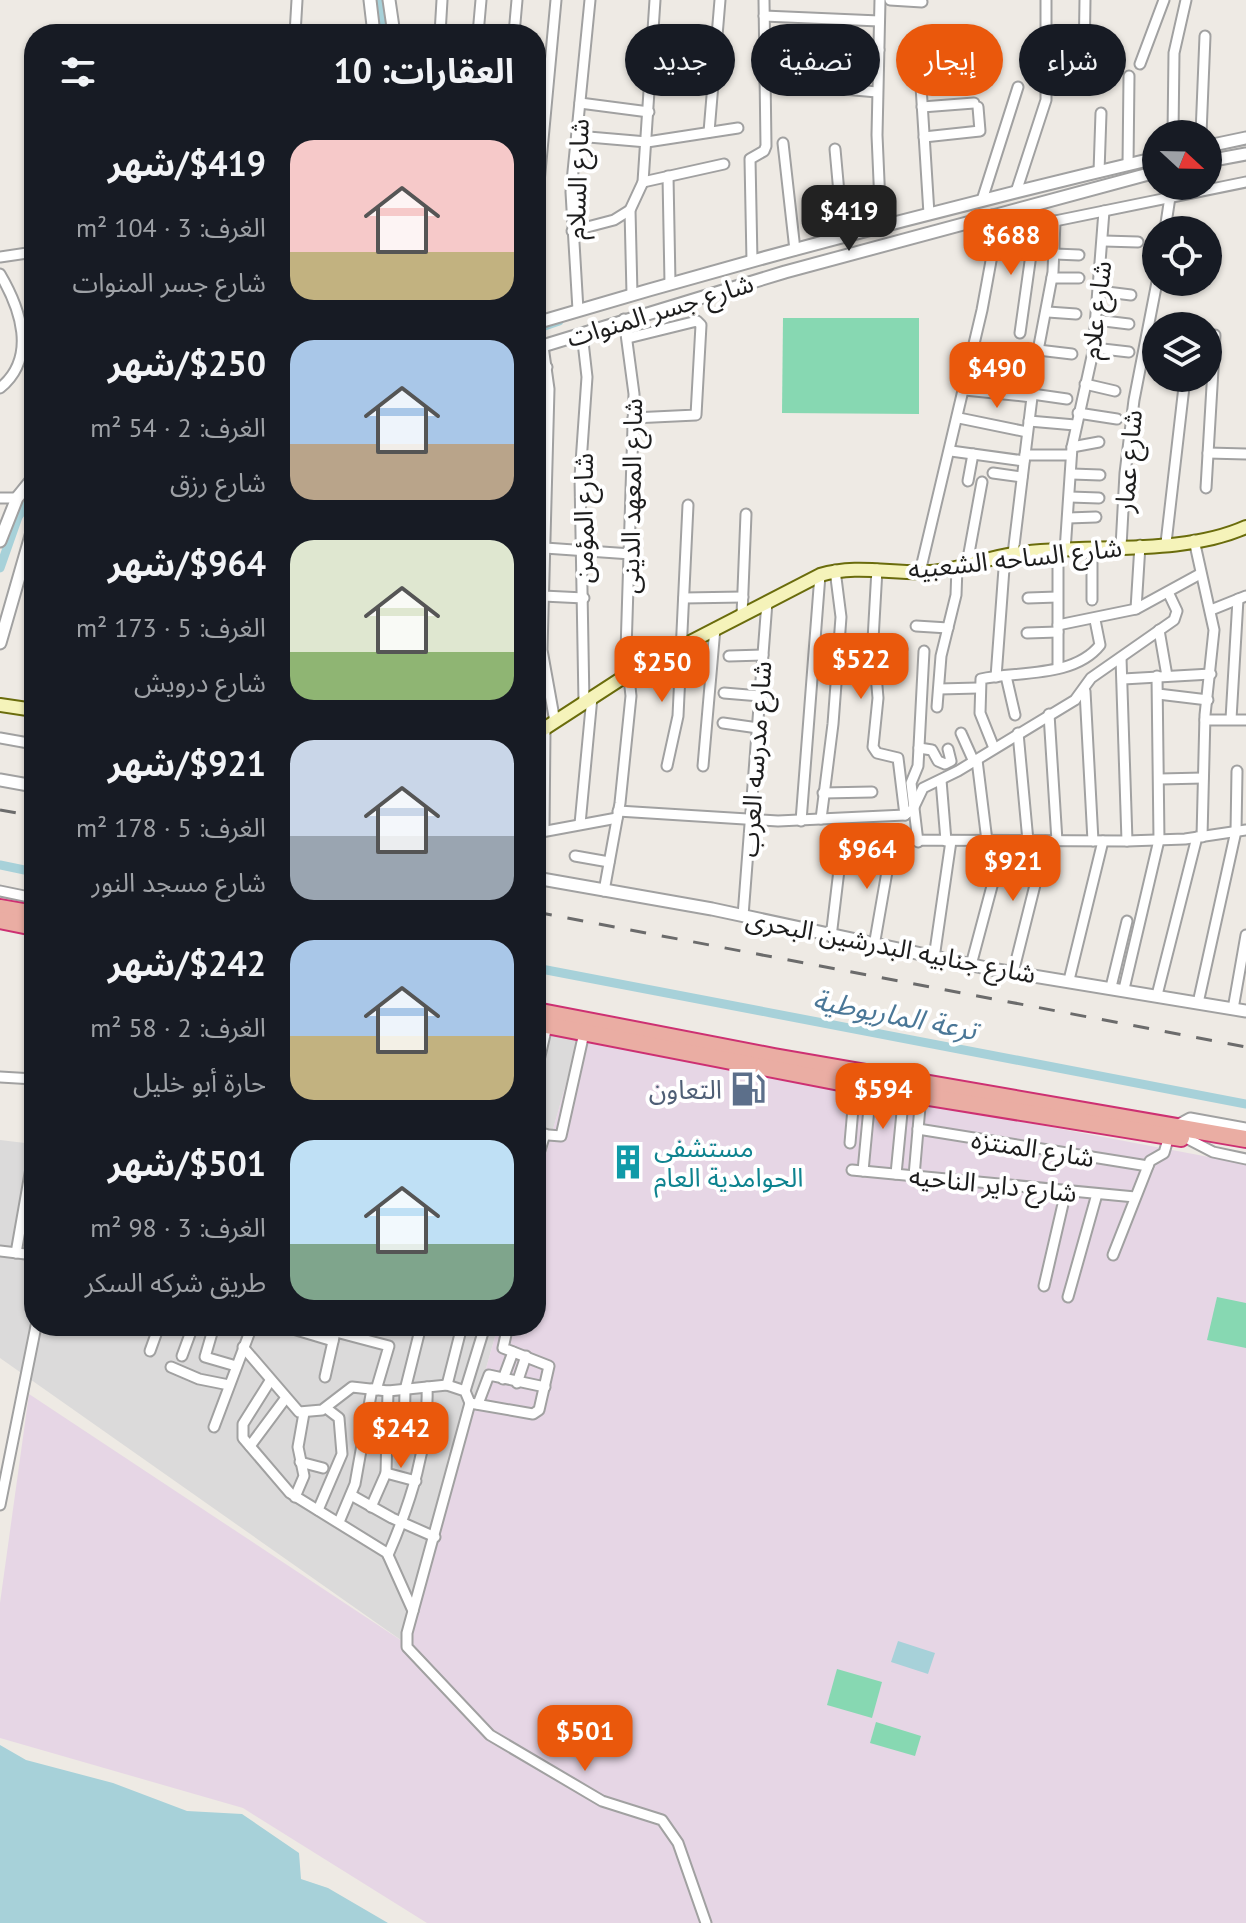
<!DOCTYPE html>
<html lang="ar">
<head>
<meta charset="utf-8">
<style>
  :root { --surface:#171b24; --page:#20242c; --text:#f1f3f6; --muted:#9ea1a6; --accent:#ea580c }
  body { margin:0; font-family:"PT Sans","Noto Sans Arabic",sans-serif; background:var(--page); color:var(--text); direction:rtl; height:100vh; display:flex; flex-direction:column; font-size:30px; white-space:nowrap }
  * { box-sizing:border-box; margin:0 }
  p { font-size:26px; color:var(--muted) }
  .icon { flex:none; width:44px; height:44px; fill:none; stroke:currentColor; stroke-width:2; stroke-linecap:round; stroke-linejoin:round }
  .map { position:relative; flex:1; overflow:hidden; direction:ltr }
  .drawer { position:absolute; left:24px; top:24px; width:522px; height:1312px; display:flex; flex-direction:column; background:var(--surface); border-radius:32px; box-shadow:0 2px 6px #0004; direction:rtl }
  .drawer>* { flex:none }
  .top-card { position:absolute; left:570px; top:24px; width:556px; height:72px; direction:rtl; display:flex; gap:16px }
  .needle { width:52px; rotate:112deg }
  .fabs { position:absolute; left:1142px; top:120px; display:grid; gap:16px }
  .fabs a { display:grid; place-items:center; width:80px; height:80px; border-radius:50%; background:var(--surface); box-shadow:0 2px 6px #0004; font-size:40px }
  .price { position:absolute; translate:-50% -68px; padding:0 18px; border-radius:16px; background:var(--accent); color:#fff; font-size:26px; line-height:52px; filter:drop-shadow(0 2px 4px #0008) }
  .price::after { content:''; position:absolute; left:50%; top:48px; width:24px; height:18px; margin-left:-12px; background:inherit; clip-path:polygon(0 0,100% 0,50% 100%) }
  .price.active { background:#222; color:#fff }
  ul { padding:0; list-style:none }
  li { display:flex; align-items:center; gap:24px; height:200px; padding:0 32px }
  li span { display:grid; place-items:center; flex:none; width:224px; height:160px; border-radius:24px; color:#555 }
  li>.icon { margin-inline-start:auto }
  span .icon { width:96px; height:96px; fill:#fffc; stroke-width:1 }
  li b { font-size:34px }
  h2 { display:flex; justify-content:space-between; align-items:center; height:96px; padding:0 32px; font-size:34px }
  .tag { padding:0 28px; border-radius:36px; background:var(--surface); box-shadow:0 2px 6px #0004; font-size:28px; line-height:72px }
  .tag.active { background:var(--accent); color:#fff }
  .map>svg:first-child { display:block }
  .residential { fill:#dbdada }
  .industrial { fill:#e6d6e5 }
  .pitch { fill:#87d8b2 }
  .water { fill:#a7d1d9 }
  .lines { fill:none; stroke-linecap:round; stroke-linejoin:round }
  .canal { stroke:#a7d1d9; stroke-width:9 }
  .minor-casing { stroke:#a1a1a1; stroke-width:13 }
  .tertiary-casing { stroke:#a1a1a1; stroke-width:15 }
  .secondary-casing { stroke:#6a6c0c; stroke-width:16 }
  .trunk-casing { stroke:#cd3072; stroke-width:20 }
  .minor { stroke:#fff; stroke-width:9 }
  .tertiary { stroke:#fff; stroke-width:11 }
  .secondary { stroke:#f5f3ba; stroke-width:12 }
  .trunk { stroke:#eaada3; stroke-width:16 }
  .rail { stroke:#6b6b6b; stroke-width:3; stroke-dasharray:16 16; stroke-linecap:butt }
  .labels { text-anchor:middle; dominant-baseline:central; stroke-width:8; stroke-linejoin:round; paint-order:stroke }
  .street-label { font-size:26px; fill:#1d1d1d; stroke:#fff }
  .service-label { font-size:26px; fill:#4e5e75; stroke:#fff; text-anchor:end }
  .culture-label { font-size:26px; fill:#0d838f; stroke:#fff; text-anchor:start }
  .water-label { font-size:28px; font-style:italic; fill:#4a7797; stroke:#fff }
</style>
</head>
<body>
<div class="map">
<svg width="1246" height="1923" viewBox="0 0 1246 1923">
  <rect width="100%" height="100%" fill="#eeeae4"/>
  <g class="residential">
    <polygon points="536,1030 579,1038 536,1189"/>
    <polygon points="34,1109 34,1326 498,1326 408,1645 0,1358 0,1140 25,1143"/>
  </g>
  <polygon class="industrial" points="579,1038 1246,1164 1246,1923 427,1923 243,1808 0,1738 0,1603 29,1394 408,1645 498,1326 536,1326 536,1189"/>
  <g class="pitch">
    <polygon points="783,318 919,318 919,414 782,413"/>
    <polygon points="1217,1297 1246,1303 1246,1348 1207,1340"/>
    <polygon points="837,1669 882,1682 872,1718 827,1705"/>
    <polygon points="876,1722 921,1736 915,1756 870,1743"/>
  </g>
  <g class="water">
    <polygon points="898,1641 935,1653 928,1674 891,1662"/>
    <polygon points="0,1745 26,1760 113,1783 187,1811 242,1814 299,1853 301,1879 328,1888 388,1923 0,1923"/>
  </g>
  <g class="lines">
    <g class="canal">
      <polyline points="379,0 383,34"/>
      <polyline points="536,329 559,321"/>
      <polyline points="0,568 18,517 34,494"/>
      <polyline points="0,865 34,872"/>
      <polyline points="536,968 1246,1104"/>
    </g>
    <g class="minor-casing">
      <g id="minor">
        <polyline points="880,0 877,135 881,227"/>
        <polyline points="890,0 922,2"/>
        <polyline points="764,16 879,21"/>
        <polyline points="295,34 297,0"/>
        <polyline points="440,34 442,0"/>
        <polyline points="478,34 481,0"/>
        <polyline points="514,34 517,0"/>
        <polyline points="765,44 879,50"/>
        <polyline points="1084,64 1085,0"/>
        <polyline points="1140,64 1164,0"/>
        <polyline points="920,70 929,214"/>
        <polyline points="765,82 877,92"/>
        <polyline points="580,103 649,112"/>
        <polyline points="922,107 974,103"/>
        <polyline points="709,132 720,0"/>
        <polyline points="1173,134 1174,53 1186,0"/>
        <polyline points="1201,134 1205,36"/>
        <polyline points="577,136 647,142 738,128"/>
        <polyline points="924,137 980,131 978,107"/>
        <polyline points="783,143 795,250"/>
        <polyline points="835,149 843,237"/>
        <polyline points="1128,165 1129,76"/>
        <polyline points="1099,172 1101,113"/>
        <polyline points="668,176 670,283"/>
        <polyline points="643,182 724,164"/>
        <polyline points="1016,192 1046,100 1046,0"/>
        <polyline points="982,200 1018,87"/>
        <polyline points="536,215 556,0"/>
        <polyline points="1165,230 1170,197"/>
        <polyline points="572,231 614,220 630,210"/>
        <polyline points="995,239 1055,221 1246,182"/>
        <polyline points="1104,241 1138,242"/>
        <polyline points="1055,254 1079,255"/>
        <polyline points="0,257 34,252"/>
        <polyline points="752,261 750,159 764,151 766,146 764,0"/>
        <path d="M 0,274 C 20,308 38,357 0,388"/>
        <polyline points="1052,278 1079,278"/>
        <polyline points="1099,291 1131,295"/>
        <polyline points="632,294 630,210 643,182 655,0"/>
        <polyline points="578,310 571,192 590,0"/>
        <polyline points="1048,312 1076,314"/>
        <polyline points="1096,320 1129,324"/>
        <polyline points="582,333 587,377 580,477 584,703"/>
        <polyline points="1020,333 1035,226"/>
        <polyline points="628,338 697,321 701,325 696,415 633,418"/>
        <polyline points="543,346 549,389 542,650 555,722"/>
        <polyline points="1094,348 1129,352"/>
        <polyline points="1038,350 1072,354"/>
        <polyline points="972,355 1036,363"/>
        <polyline points="536,372 547,367"/>
        <polyline points="1085,384 1115,391"/>
        <polyline points="965,390 1032,397"/>
        <polyline points="1032,394 1067,399"/>
        <polyline points="1078,413 1117,419"/>
        <polyline points="959,418 1027,432"/>
        <polyline points="1029,421 1075,425"/>
        <polyline points="1072,447 1099,442"/>
        <polyline points="951,451 1024,461"/>
        <polyline points="1208,453 1246,454"/>
        <polyline points="1025,455 1071,455"/>
        <polyline points="993,473 1022,477"/>
        <polyline points="1072,474 1100,475"/>
        <polyline points="968,481 973,454"/>
        <polyline points="1206,488 1215,335"/>
        <polyline points="1070,497 1099,498"/>
        <polyline points="0,498 17,498"/>
        <polyline points="1068,518 1096,517"/>
        <polyline points="1194,540 1214,630 1205,715 1202,837"/>
        <polyline points="1166,543 1185,378"/>
        <polyline points="1121,547 1125,473 1134,400 1157,282"/>
        <polyline points="545,548 631,554"/>
        <polyline points="1058,551 1058,668"/>
        <polyline points="1065,551 1072,447 1093,352 1104,211"/>
        <polyline points="1013,554 1037,356 1053,272 1055,221"/>
        <polyline points="967,564 982,482"/>
        <polyline points="877,569 873,640 878,698 873,747 877,753 898,758 905,815"/>
        <polyline points="920,572 982,310 995,239 992,215"/>
        <polyline points="543,596 584,598"/>
        <polyline points="684,598 743,597"/>
        <polyline points="1028,598 1057,597"/>
        <polyline points="1092,600 1092,549"/>
        <polyline points="1136,609 1140,545"/>
        <polyline points="1211,610 1246,596"/>
        <polyline points="742,615 746,514"/>
        <polyline points="1058,625 1136,609 1200,574"/>
        <polyline points="916,626 948,628"/>
        <polyline points="1159,630 1167,676"/>
        <polyline points="1027,633 1058,632"/>
        <polyline points="873,651 902,649"/>
        <polyline points="729,656 763,655"/>
        <polyline points="1121,658 1127,841"/>
        <polyline points="1006,676 1015,715"/>
        <polyline points="996,677 1005,555"/>
        <polyline points="1123,679 1211,674"/>
        <polyline points="939,689 978,688"/>
        <polyline points="1085,691 1093,841"/>
        <polyline points="724,693 760,696"/>
        <polyline points="1158,694 1208,700"/>
        <polyline points="937,707 941,656 956,595 957,567"/>
        <polyline points="1049,714 1057,841"/>
        <polyline points="1231,719 1238,599"/>
        <polyline points="1205,720 1246,720"/>
        <polyline points="723,723 758,728"/>
        <polyline points="961,733 974,762"/>
        <polyline points="1018,733 1028,841"/>
        <polyline points="0,738 34,744"/>
        <polyline points="919,748 932,750 938,761 945,764 951,761 948,749"/>
        <path d="M 994,748 L 980,713 L 981,679 C 1017,671 1074,678 1100,645 L 1095,620"/>
        <polyline points="977,760 987,841"/>
        <polyline points="667,766 678,716 688,505"/>
        <polyline points="703,766 715,628"/>
        <polyline points="1160,779 1203,778"/>
        <polyline points="941,780 946,841"/>
        <polyline points="823,793 872,792"/>
        <polyline points="618,811 778,821 905,815 913,809 923,788 958,771 1075,700 1091,678 1174,620 1177,611 1168,592"/>
        <polyline points="821,819 833,724 841,617 835,570"/>
        <polyline points="801,821 820,575"/>
        <polyline points="580,824 592,697"/>
        <polyline points="544,831 545,729"/>
        <polyline points="536,833 617,818"/>
        <polyline points="918,842 911,783 918,766 924,651"/>
        <polyline points="575,856 609,862"/>
        <polyline points="0,891 34,898"/>
        <polyline points="604,891 620,803 631,696 626,651 634,394 624,319"/>
        <polyline points="743,916 767,602"/>
        <polyline points="831,937 842,845 847,840 1127,841 1185,839 1246,830"/>
        <polyline points="874,946 892,843"/>
        <polyline points="934,958 951,841"/>
        <polyline points="971,965 1004,841"/>
        <polyline points="1013,973 1046,841"/>
        <polyline points="1069,980 1103,841"/>
        <polyline points="1111,987 1127,921"/>
        <polyline points="1124,989 1159,840 1157,676"/>
        <polyline points="1157,995 1197,837"/>
        <polyline points="1198,1003 1236,831 1237,771"/>
        <polyline points="1233,1009 1246,935"/>
        <polyline points="536,1073 547,1026"/>
        <polyline points="0,1077 34,1079"/>
        <polyline points="918,1129 1148,1166"/>
        <polyline points="536,1134 561,1136 584,1033"/>
        <polyline points="1188,1139 1213,1152 1246,1159"/>
        <polyline points="850,1143 855,1085"/>
        <polyline points="536,1163 545,1134"/>
        <polyline points="852,1170 1135,1197"/>
        <polyline points="863,1171 871,1087"/>
        <polyline points="896,1174 904,1092"/>
        <polyline points="914,1176 921,1095"/>
        <polyline points="0,1251 34,1255"/>
        <polyline points="16,1253 34,1151"/>
        <polyline points="1113,1255 1150,1161 1164,1153 1169,1136"/>
        <polyline points="1044,1286 1066,1191"/>
        <polyline points="1068,1297 1097,1194"/>
        <polyline points="214,1326 205,1357 236,1366"/>
        <polyline points="283,1326 333,1341"/>
        <polyline points="113,1328 114,1326"/>
        <polyline points="336,1332 389,1346 376,1390"/>
        <polyline points="243,1347 299,1412 322,1410 352,1387 388,1391 447,1385 465,1391 470,1403"/>
        <polyline points="150,1351 159,1326"/>
        <polyline points="182,1356 193,1326"/>
        <polyline points="171,1367 199,1379 229,1385"/>
        <polyline points="325,1377 334,1337"/>
        <polyline points="503,1379 513,1352"/>
        <polyline points="270,1381 243,1424 243,1438 290,1493 387,1553 413,1611"/>
        <polyline points="517,1383 526,1356"/>
        <polyline points="447,1385 462,1326"/>
        <polyline points="465,1391 485,1326"/>
        <polyline points="470,1403 407,1633 407,1647 490,1735 602,1801 662,1820 678,1843 706,1923"/>
        <polyline points="470,1403 533,1414 539,1410 549,1366 503,1348 507,1330"/>
        <polyline points="478,1404 489,1375 545,1387"/>
        <polyline points="214,1427 252,1326"/>
        <polyline points="404,1438 405,1390 421,1326"/>
        <polyline points="250,1446 285,1399"/>
        <polyline points="300,1462 323,1468"/>
        <polyline points="386,1473 416,1481"/>
        <polyline points="351,1495 392,1518 435,1537"/>
        <polyline points="295,1497 304,1476 298,1447 304,1413"/>
        <polyline points="0,1505 36,1326"/>
        <polyline points="371,1507 386,1473 388,1391"/>
        <polyline points="318,1510 342,1454 339,1418 326,1408"/>
        <polyline points="339,1522 355,1484 372,1389"/>
        <path d="M 388,1555 C 411,1502 429,1446 427,1387"/>
      </g>
    </g>
    <g class="tertiary-casing">
      <g id="tertiary">
        <polyline points="370,0 374,34"/>
        <polyline points="389,0 394,34"/>
        <polyline points="1208,146 1246,138"/>
        <polyline points="1208,161 1246,154"/>
        <path d="M 536,323 C 741,262 948,207 1156,158"/>
        <polyline points="536,348 785,272 1156,172"/>
        <polyline points="0,541 17,498 34,477"/>
        <polyline points="0,643 34,525"/>
        <polyline points="0,780 34,786"/>
        <polyline points="536,878 712,909 991,969 1246,1011"/>
        <polyline points="1177,1126 1190,1119 1246,1129"/>
      </g>
    </g>
    <g class="secondary-casing">
      <g id="secondary">
        <polyline points="0,705 34,710"/>
        <path d="M 536,734 L 630,673 L 820,575 C 857,564 892,574 930,572 C 959,570 986,558 1014,554 C 1087,543 1179,557 1246,527"/>
      </g>
    </g>
    <g class="trunk-casing">
      <g id="trunk">
        <polyline points="0,908 34,914"/>
        <polyline points="0,920 34,927"/>
        <polyline points="536,1011 774,1057 1246,1139"/>
        <polyline points="536,1023 855,1085 1181,1138"/>
      </g>
    </g>
    <use href="#minor" class="minor"/>
    <use href="#tertiary" class="tertiary"/>
    <use href="#secondary" class="secondary"/>
    <use href="#trunk" class="trunk"/>
    <g class="rail">
      <polyline points="0,810 34,816"/>
      <polyline points="536,912 1246,1047"/>
    </g>
  </g>
  <defs>
    <g id="fuel-bare" transform="scale(2.76)"><path d="M-5.5-6h7V0h2V4h1.3V-2.5L3-4.5l.8-.8L6-3V5H2.5V1h-1V6h-7ZM-4.2-4.7v3.2H.2V-4.7Z" fill="#5c6f8a" stroke="#fff" stroke-width="2.5" paint-order="stroke"/></g>
    <g id="building-bare" transform="scale(2.76)"><path d="M-4-6H4V6H1V3H-1V6H-4ZM-2.5-4.3h1.7v1.8h-1.7ZM.8-4.3h1.7v1.8H.8ZM-2.5-1h1.7V.8h-1.7ZM.8-1h1.7V.8H.8Z" fill="#0f9aa8" stroke="#fff" stroke-width="2.5" paint-order="stroke"/></g>
  </defs>
  <g fill-rule="evenodd">
    <use href="#fuel-bare" x="748" y="1089"/>
    <use href="#building-bare" x="628" y="1162"/>
  </g>
  <g class="labels">
    <g class="street-label">
      <text transform="translate(577 179) rotate(-88)">شارع السلام</text>
      <text transform="translate(660 310) rotate(-17)">شارع جسر المنوات</text>
      <text transform="translate(1096 310) rotate(-83)">شارع علام</text>
      <text transform="translate(1128 461) rotate(-85)">شارع عمار</text>
      <text transform="translate(631 496) rotate(-89)">شارع المعهد الدينى</text>
      <text transform="translate(583 518) rotate(-90)">شارع المؤمن</text>
      <text transform="translate(1015 558) rotate(-6)">شارع الساحه الشعبيه</text>
      <text transform="translate(755 759) rotate(-86)">شارع مدرسه العرب</text>
      <text transform="translate(891 946) rotate(11)">شارع جنابيه البدرشين البحرى</text>
      <text transform="translate(1033 1148) rotate(9)">شارع المنتزه</text>
      <text transform="translate(993 1184) rotate(6)">شارع داير الناحيه</text>
    </g>
    <g class="service-label">
      <text x="722" y="1089">التعاون</text>
    </g>
    <g class="culture-label">
      <text x="654" y="1147">مستشفى<tspan x="654" dy="30">الحوامدية العام</tspan></text>
    </g>
    <g class="water-label">
      <text transform="translate(895 1014) rotate(11)">ترعة الماريوطية</text>
    </g>
  </g>
</svg>
<div class="fabs">
<a><svg class="needle" viewBox="-14 -14 28 28"><path d="M0-13l5 13h-10z" fill="#e53935"/><path d="M0 13l5-13h-10z" fill="#9ea1a6"/></svg></a>
<a><svg class="icon" aria-label="locate" viewBox="0 0 24 24"><circle cx="12" cy="12" r="6"/><path d="M12 2v4M12 18v4M2 12h4M18 12h4"/></svg></a>
<a><svg class="icon" aria-label="layers" viewBox="0 0 24 24"><path d="M12 4l9 5-9 5-9-5zM3 14l9 5 9-5"/></svg></a>
</div>
<b class="price active" style="left:849px;top:253px">$419</b>
<b class="price" style="left:1011px;top:277px">$688</b>
<b class="price" style="left:997px;top:410px">$490</b>
<b class="price" style="left:861px;top:701px">$522</b>
<b class="price" style="left:662px;top:704px">$250</b>
<b class="price" style="left:867px;top:891px">$964</b>
<b class="price" style="left:1013px;top:903px">$921</b>
<b class="price" style="left:883px;top:1131px">$594</b>
<b class="price" style="left:401px;top:1470px">$242</b>
<b class="price" style="left:585px;top:1773px">$501</b>
<div class="top-card">
<a class="tag">شراء</a>
<a class="tag active">إيجار</a>
<a class="tag">تصفية</a>
<a class="tag">جديد</a>
</div>
<section class="drawer">
<h2>العقارات: 10<svg class="icon" aria-label="filters" viewBox="0 0 24 24"><path d="M4 7h16M4 17h16"/><circle cx="9" cy="7" r="2"/><circle cx="15" cy="17" r="2"/></svg></h2>
<ul>
<li><span style="background:linear-gradient(#f6c9c9 70%,#c2b280 0)"><svg class="icon" aria-label="home" viewBox="0 0 24 24"><path d="M3 11l9-7 9 7M6 9v11h12V9"/></svg></span><div><b>$419/شهر</b><p>الغرف: 3 · 104 m²</p><p>شارع جسر المنوات</p></div></li>
<li><span style="background:linear-gradient(#a9c7e8 65%,#b9a48a 0)"><svg class="icon" aria-label="home" viewBox="0 0 24 24"><path d="M3 11l9-7 9 7M6 9v11h12V9"/></svg></span><div><b>$250/شهر</b><p>الغرف: 2 · 54 m²</p><p>شارع رزق</p></div></li>
<li><span style="background:linear-gradient(#dfe7d0 70%,#8fb573 0)"><svg class="icon" aria-label="home" viewBox="0 0 24 24"><path d="M3 11l9-7 9 7M6 9v11h12V9"/></svg></span><div><b>$964/شهر</b><p>الغرف: 5 · 173 m²</p><p>شارع درويش</p></div></li>
<li><span style="background:linear-gradient(#c9d6e8 60%,#9aa5b1 0)"><svg class="icon" aria-label="home" viewBox="0 0 24 24"><path d="M3 11l9-7 9 7M6 9v11h12V9"/></svg></span><div><b>$921/شهر</b><p>الغرف: 5 · 178 m²</p><p>شارع مسجد النور</p></div></li>
<li><span style="background:linear-gradient(#a9c7e8 60%,#c2b280 0)"><svg class="icon" aria-label="home" viewBox="0 0 24 24"><path d="M3 11l9-7 9 7M6 9v11h12V9"/></svg></span><div><b>$242/شهر</b><p>الغرف: 2 · 58 m²</p><p>حارة أبو خليل</p></div></li>
<li><span style="background:linear-gradient(#bfe0f5 65%,#7fa58c 0)"><svg class="icon" aria-label="home" viewBox="0 0 24 24"><path d="M3 11l9-7 9 7M6 9v11h12V9"/></svg></span><div><b>$501/شهر</b><p>الغرف: 3 · 98 m²</p><p>طريق شركه السكر</p></div></li>
</ul>
</section>
</div>
</body>
</html>
